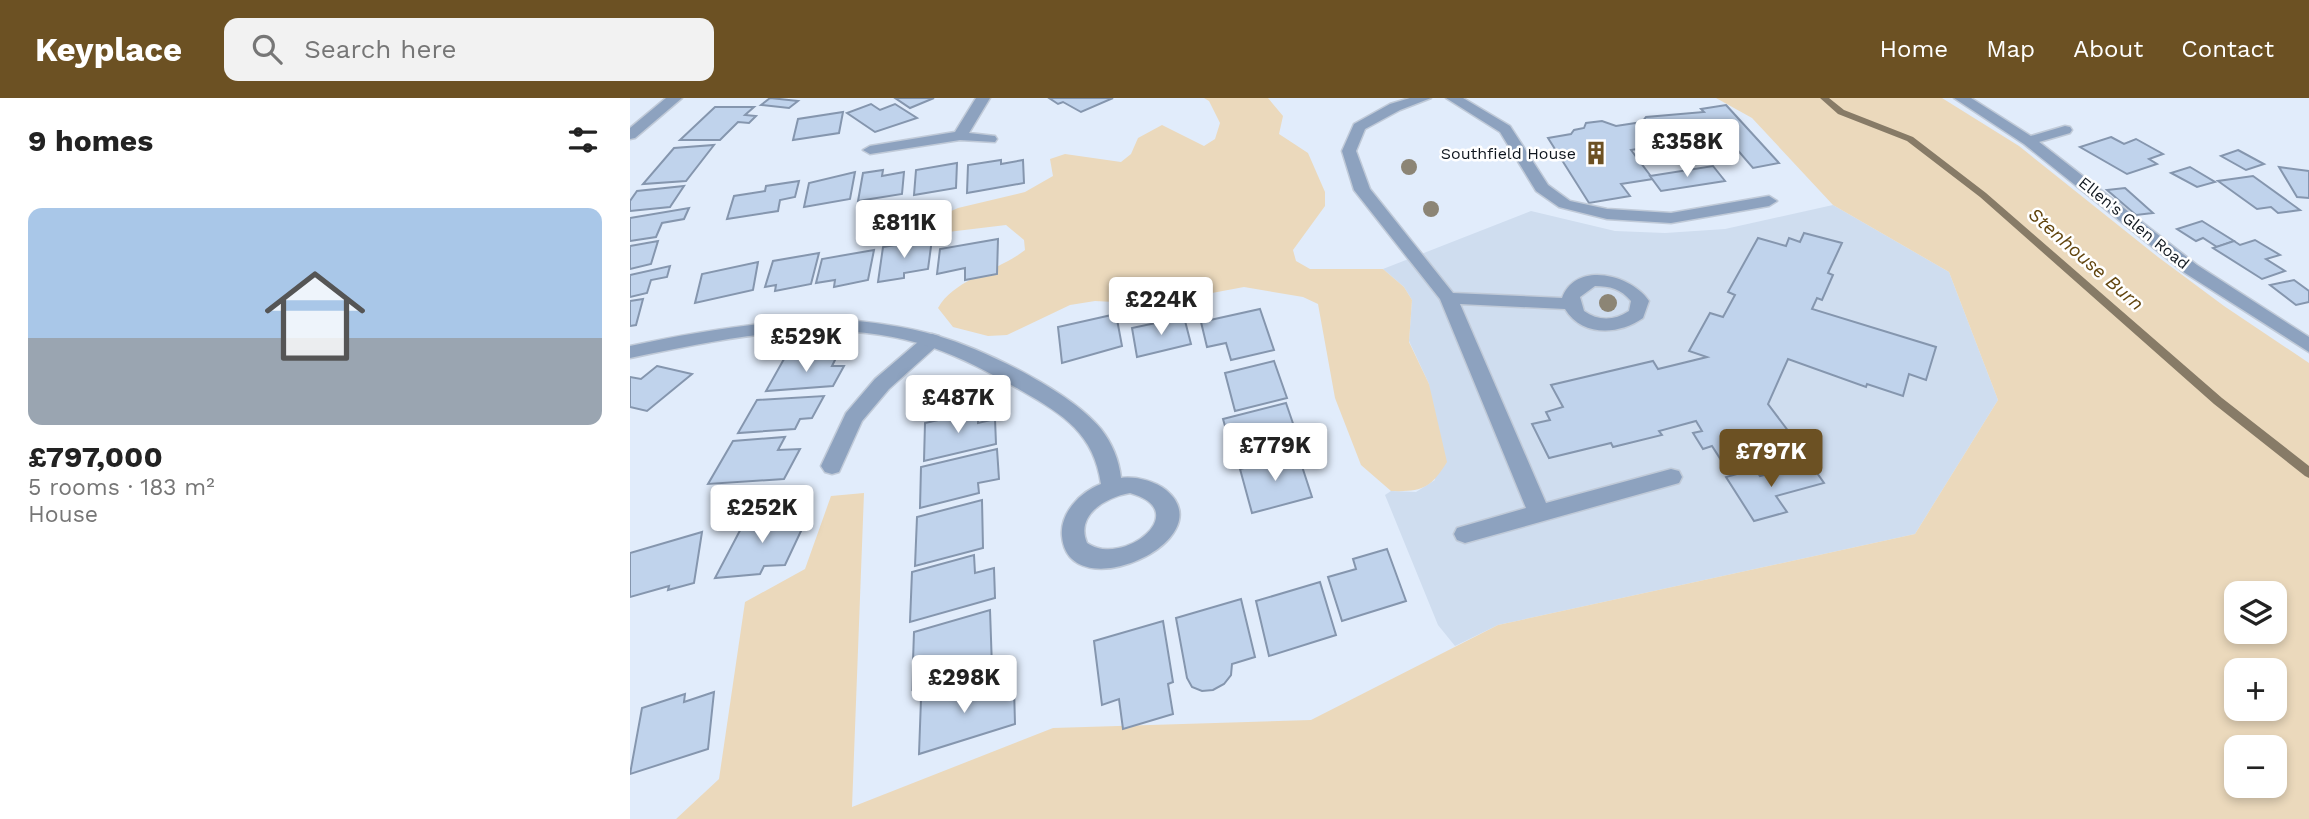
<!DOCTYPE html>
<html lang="en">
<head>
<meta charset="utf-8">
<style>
  :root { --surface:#fff; --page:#f2f2f2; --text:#222; --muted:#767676; --line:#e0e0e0; --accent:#6c5123 }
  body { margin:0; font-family:"Work Sans",sans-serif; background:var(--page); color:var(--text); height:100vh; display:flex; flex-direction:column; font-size:26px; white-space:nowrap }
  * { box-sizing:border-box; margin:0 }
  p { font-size:23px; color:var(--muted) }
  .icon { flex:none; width:38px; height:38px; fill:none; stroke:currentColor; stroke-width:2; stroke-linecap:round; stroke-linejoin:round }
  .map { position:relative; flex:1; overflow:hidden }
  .panel { display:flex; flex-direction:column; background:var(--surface); width:630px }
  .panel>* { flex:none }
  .tools { position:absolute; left:1594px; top:483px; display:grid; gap:14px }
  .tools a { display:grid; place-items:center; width:63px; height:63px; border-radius:14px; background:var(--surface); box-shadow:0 4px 10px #0003; font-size:35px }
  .price { position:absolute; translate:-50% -60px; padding:0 16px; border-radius:7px; background:#fff; color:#222; font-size:23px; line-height:46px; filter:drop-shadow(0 2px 4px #0008) }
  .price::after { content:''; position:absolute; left:50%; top:42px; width:21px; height:16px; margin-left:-10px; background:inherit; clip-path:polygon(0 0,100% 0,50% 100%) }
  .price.on { background:var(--accent); color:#fff }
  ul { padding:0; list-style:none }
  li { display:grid; align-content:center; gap:14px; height:371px; padding:0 28px }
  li+li { border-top:2px solid var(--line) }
  li span { display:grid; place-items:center; height:217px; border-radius:14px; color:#555 }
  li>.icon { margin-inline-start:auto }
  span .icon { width:126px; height:126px; fill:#fffc; stroke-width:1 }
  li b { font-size:30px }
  h2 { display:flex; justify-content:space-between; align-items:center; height:84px; padding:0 28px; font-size:30px }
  header { display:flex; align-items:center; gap:42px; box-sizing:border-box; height:98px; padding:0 35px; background:var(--accent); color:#fff }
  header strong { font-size:33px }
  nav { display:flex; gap:38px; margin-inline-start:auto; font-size:24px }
  .search { width:490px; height:63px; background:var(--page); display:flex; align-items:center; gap:18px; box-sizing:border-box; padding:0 24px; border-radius:14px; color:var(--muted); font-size:26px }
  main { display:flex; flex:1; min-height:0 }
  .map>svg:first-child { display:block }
  .built { fill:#cfddef }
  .green { fill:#ebd9bc; fill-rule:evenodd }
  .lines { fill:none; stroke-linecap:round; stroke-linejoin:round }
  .stream { fill:#877b67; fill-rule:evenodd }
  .building { fill:#c0d3ec; stroke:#8596ae; stroke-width:2 }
  .lane-casing { stroke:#c0cad8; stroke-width:3 }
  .street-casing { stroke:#c0cad8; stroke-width:3 }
  .lane { fill:#8da2bf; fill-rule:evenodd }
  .street { fill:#8da2bf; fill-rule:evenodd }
  .tree { fill:#8c8575 }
  .labels { text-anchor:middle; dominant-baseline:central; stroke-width:5; stroke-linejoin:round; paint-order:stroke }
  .far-poi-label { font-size:16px; fill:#111820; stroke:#fff; text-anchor:end }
  .far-street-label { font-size:16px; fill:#111820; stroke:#fff }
  .water-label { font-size:19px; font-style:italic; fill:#62450e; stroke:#fff }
</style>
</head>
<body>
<header>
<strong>Keyplace</strong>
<div class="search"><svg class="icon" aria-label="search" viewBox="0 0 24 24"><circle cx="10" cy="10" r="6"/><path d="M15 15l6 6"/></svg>Search here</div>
<nav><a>Home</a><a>Map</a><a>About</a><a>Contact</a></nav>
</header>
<main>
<section class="panel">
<h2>9 homes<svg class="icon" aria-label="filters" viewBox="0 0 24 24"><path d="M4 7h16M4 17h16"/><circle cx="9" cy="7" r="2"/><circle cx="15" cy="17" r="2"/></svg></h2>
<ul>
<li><span style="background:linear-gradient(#a9c7e8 60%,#9aa5b1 0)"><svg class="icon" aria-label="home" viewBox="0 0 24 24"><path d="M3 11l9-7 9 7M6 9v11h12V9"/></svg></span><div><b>£797,000</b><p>5 rooms · 183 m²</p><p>House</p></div></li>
</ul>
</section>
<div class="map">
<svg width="1679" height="721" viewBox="0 0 1679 721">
  <rect width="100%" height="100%" fill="#e1ecfb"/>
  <polygon class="built" points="1203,107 1319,174 1368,302 1285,436 868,527 825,548 808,527 755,397 761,393 786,394 805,382 799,286 779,243 782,202 774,189 753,171 901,113 985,133 1035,135 1095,131"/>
  <g class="green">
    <path d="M 574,0 L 638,0 L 653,18 L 649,36 L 678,55 L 695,94 L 695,108 L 663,152 L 666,163 L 680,171 L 753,171 L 774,189 L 782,202 L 779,244 L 799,286 L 817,364 C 801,390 792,394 761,393 L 731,367 L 705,300 L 688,206 L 673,199 L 614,189 L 523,206 L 465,203 L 440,207 L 377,237 L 358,238 L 323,229 L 308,210 C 324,181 369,173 395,152 L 394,142 L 376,127 L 293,137 L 292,126 L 328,110 L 395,94 L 423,78 L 420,61 L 435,56 L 491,64 L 501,56 L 508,40 L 532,27 L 574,48 L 585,41 L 590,25 L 579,3 Z"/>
    <path d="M 1086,0 L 1312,0 L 1389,48 L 1528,159 L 1594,208 L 1679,265 L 1679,721 L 46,721 L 89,681 L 115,504 L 175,471 L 201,398 L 234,395 L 222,709 L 423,630 L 681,622 L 868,527 L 1285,436 L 1368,302 L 1319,174 L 1203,107 L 1122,20 ZM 1606,495 L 1645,495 L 1645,534 L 1606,534 ZM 1606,572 L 1645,572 L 1645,611 L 1606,611 ZM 1606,649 L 1645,649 L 1645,688 L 1606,688 Z"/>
  </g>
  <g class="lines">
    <polygon class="stream" points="1190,0 1199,0 1214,12 1283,39 1356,95 1592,300 1679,368 1679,380 1675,378 1584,306 1350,99 1277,43 1208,16"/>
  </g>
  <g class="building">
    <polygon points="140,0 168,3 159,10 131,7"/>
    <polygon points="265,0 304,0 280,10"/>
    <polygon points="419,0 483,0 451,14 433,4 428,6"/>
    <polygon points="241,6 250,12 265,6 287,20 245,34 217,15"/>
    <polygon points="1096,7 1149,65 1123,70 1086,27 1053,32 1073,57 1051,61 1044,51 1030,53 1026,48 1001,52 1023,81 991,86 1000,98 959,105 918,40 941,36 944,32 954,30 956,25 972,23 986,28 1012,24 1016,19 1074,14 1071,11"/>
    <polygon points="85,9 124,9 115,17 126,18 119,25 108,24 90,42 50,42"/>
    <polygon points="213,14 209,35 163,42 168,21"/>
    <polygon points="1481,39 1494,46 1506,41 1533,56 1519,61 1527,66 1497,76 1450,49"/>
    <polygon points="84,47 56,83 13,86 44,50"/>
    <polygon points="1608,52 1634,66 1616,72 1591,58"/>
    <polygon points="371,62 371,66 393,62 394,85 337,95 338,67"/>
    <polygon points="327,65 326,90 284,97 286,72"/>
    <polygon points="1083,68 1095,83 1031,93 1020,78"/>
    <polygon points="1560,69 1585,84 1567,89 1541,75"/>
    <polygon points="1649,69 1679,73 1679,100 1667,99"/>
    <polygon points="253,72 252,78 274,74 272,96 228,103 233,75"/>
    <polygon points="225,74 220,101 174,109 179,85"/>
    <polygon points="1623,78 1670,112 1648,115 1641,109 1627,111 1588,83"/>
    <polygon points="169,83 165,99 150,102 148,113 97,121 104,98 135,93 136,88"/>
    <polygon points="54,88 40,109 0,113 0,103 7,93"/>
    <polygon points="1495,90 1523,115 1506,117 1477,92"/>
    <polygon points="59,110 54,121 32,125 26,139 0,143 0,120"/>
    <polygon points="1572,123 1604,143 1587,149 1573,140 1566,143 1547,131"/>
    <polygon points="1174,135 1212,145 1198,175 1203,177 1192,202 1187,200 1182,211 1306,249 1296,282 1279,276 1273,298 1237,286 1236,289 1158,261 1138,306 1165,342 1091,362 1082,348 1073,351 1063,335 1072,333 1066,323 1029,333 1032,337 983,349 981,345 919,360 902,326 920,322 916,314 933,309 921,287 1023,263 1028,271 1077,259 1059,253 1080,215 1093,219 1105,197 1098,194 1128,140 1156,148 1159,140 1170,144"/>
    <polygon points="302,141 298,171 274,175 274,180 248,184 253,149"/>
    <polygon points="368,141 367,176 335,182 335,170 307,176 310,151"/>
    <polygon points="1625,142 1650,157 1636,161 1655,173 1632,181 1583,150 1604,143 1610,147"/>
    <polygon points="28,143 21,166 0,171 0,148"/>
    <polygon points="244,152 238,182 204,189 205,182 186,185 192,161"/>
    <polygon points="189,155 181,186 145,193 146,187 135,189 143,163"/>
    <polygon points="128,164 123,192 65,205 72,176"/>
    <polygon points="40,168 37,179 21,182 17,195 0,199 0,177"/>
    <polygon points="1664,182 1679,193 1679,204 1666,207 1640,187"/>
    <polygon points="13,201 6,227 0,228 0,203"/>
    <polygon points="630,211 644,252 601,262 596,245 577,249 571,224"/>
    <polygon points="486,216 492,248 432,265 428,229"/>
    <polygon points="554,219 561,246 507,259 502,230"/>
    <polygon points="207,258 202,268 214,268 203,288 136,293 154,261"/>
    <polygon points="644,263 657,300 605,313 595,275"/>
    <polygon points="27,268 62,276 17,313 0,309 0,279 11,281"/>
    <polygon points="194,298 182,320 170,321 165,331 108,335 127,302"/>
    <polygon points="656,305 669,343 609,359 604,341 599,342 593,321"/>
    <polygon points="348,313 348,325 365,321 366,346 294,363 295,325"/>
    <polygon points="155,339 148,352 170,351 154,381 78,386 103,343"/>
    <polygon points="367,351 369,381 348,385 349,395 290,410 291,369"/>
    <polygon points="668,356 682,399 622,415 610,371"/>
    <polygon points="1180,365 1194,385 1146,398 1157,414 1124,423 1096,379 1125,371 1130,378"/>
    <polygon points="352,402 353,450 285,468 287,419"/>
    <polygon points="179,416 155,467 134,468 130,476 85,480 116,421"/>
    <polygon points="72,434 64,485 38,492 39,488 0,499 0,455"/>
    <polygon points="757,451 776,503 712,523 698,479 726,471 723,461"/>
    <polygon points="344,457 345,475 364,470 365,500 280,524 282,474"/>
    <polygon points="690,484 706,537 639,558 626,503"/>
    <polygon points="611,501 625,559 602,566 601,577 594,586 583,592 572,593 562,589 557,580 546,520"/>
    <polygon points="360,512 362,569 282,592 284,534"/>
    <polygon points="533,523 543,584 538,586 543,616 493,631 489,601 472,607 464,543"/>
    <polygon points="359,581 360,597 384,589 385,626 289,656 291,601"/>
    <polygon points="84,594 78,651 0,676 12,610 55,596 54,604"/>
  </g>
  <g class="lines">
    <g class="lane-casing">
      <g id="lane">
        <path d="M 780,0 L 801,0 L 770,12 L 735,31 L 726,53 L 740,91 L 823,195 L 932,200 C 946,162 1002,177 1019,203 L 1013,220 C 989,237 952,239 935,211 L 830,206 L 916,405 L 1041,371 L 1049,373 L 1052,379 L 1049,385 L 835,445 L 827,442 L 824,436 L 827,430 L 896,410 L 810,201 L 724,92 L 712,53 L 724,26 L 760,6 ZM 965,188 C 980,188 991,191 1001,203 L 999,213 C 984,223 968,223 954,213 L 950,199 Z"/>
        <polygon points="816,0 833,0 880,28 918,87 940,103 977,111 1041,115 1139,98 1147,103 1139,108 1041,125 977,121 929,109 906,93 870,34"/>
        <polygon points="1435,28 1440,29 1442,32 1440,35 1399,47 1392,43 1394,40"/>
        <polygon points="302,236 309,238 311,242 309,246 259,291 232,323 209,374 202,376 195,374 191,368 216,315 245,281 295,238"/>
      </g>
    </g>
    <g class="street-casing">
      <g id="street">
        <polygon points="36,0 52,0 5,40 0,41 0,30"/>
        <polygon points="346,0 360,0 339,35 365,38 367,41 365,44 330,42 240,56 233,52 240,48 325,34"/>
        <polygon points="1324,0 1341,0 1404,40 1567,167 1679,239 1679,254 1555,175 1394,46"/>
        <path d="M 207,221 C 241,224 275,228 308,238 C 355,252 440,293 471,331 C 482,345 489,362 491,380 C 505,378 525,383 536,392 C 596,442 438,513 432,438 C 430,415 450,394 471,386 C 464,336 434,317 392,293 C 362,276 333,260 301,249 C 204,216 97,240 0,260 L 0,248 C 69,233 137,222 207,221 ZM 500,395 C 565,413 493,470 457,445 C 445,417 476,399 500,395 Z"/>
      </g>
    </g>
    <use href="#lane" class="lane"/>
    <use href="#street" class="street"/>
  </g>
  <g class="tree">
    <circle cx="779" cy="69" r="8"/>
    <circle cx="801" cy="111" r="8"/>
    <circle cx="978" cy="205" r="9"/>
  </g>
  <defs>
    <g id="building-bare" transform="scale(1.89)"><path d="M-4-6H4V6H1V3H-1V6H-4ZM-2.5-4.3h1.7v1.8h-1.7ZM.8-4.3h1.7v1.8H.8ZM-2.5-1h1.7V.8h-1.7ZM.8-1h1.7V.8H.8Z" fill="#6c5123" stroke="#fff" stroke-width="2.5" paint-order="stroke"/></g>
  </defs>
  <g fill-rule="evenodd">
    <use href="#building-bare" x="966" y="55"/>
  </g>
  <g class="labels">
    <g class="far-poi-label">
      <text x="946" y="55">Southfield House</text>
    </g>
    <g class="far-street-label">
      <text transform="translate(1504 125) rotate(39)">Ellen's Glen Road</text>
    </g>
    <g class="water-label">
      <text transform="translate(1456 161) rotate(41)">Stenhouse Burn</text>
    </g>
  </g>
</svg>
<div class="tools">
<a><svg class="icon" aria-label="layers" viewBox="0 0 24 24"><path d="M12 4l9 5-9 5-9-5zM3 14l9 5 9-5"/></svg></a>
<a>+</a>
<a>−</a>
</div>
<b class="price" style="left:1057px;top:81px">£358K</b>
<b class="price" style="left:274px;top:162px">£811K</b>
<b class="price" style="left:531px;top:239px">£224K</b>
<b class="price" style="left:176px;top:276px">£529K</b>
<b class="price" style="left:328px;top:337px">£487K</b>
<b class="price" style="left:645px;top:385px">£779K</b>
<b class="price on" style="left:1141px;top:391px">£797K</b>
<b class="price" style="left:132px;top:447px">£252K</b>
<b class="price" style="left:334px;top:617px">£298K</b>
</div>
</main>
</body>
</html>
